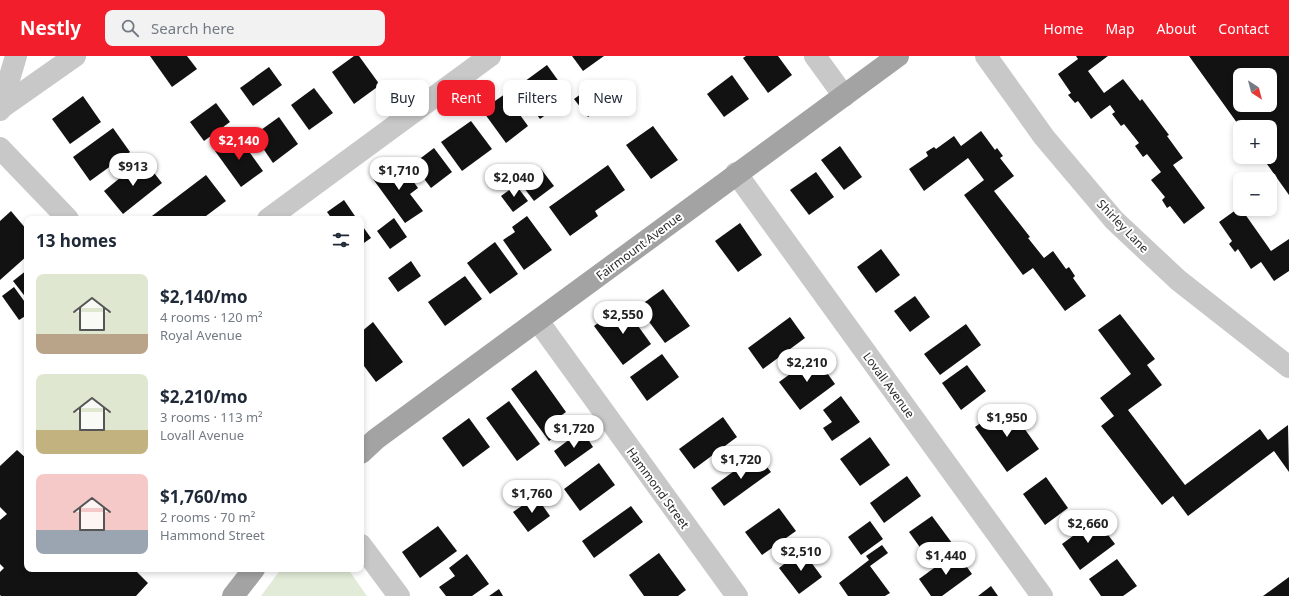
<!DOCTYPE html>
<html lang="en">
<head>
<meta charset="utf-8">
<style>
  :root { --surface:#fff; --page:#f2f2f3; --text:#1f2937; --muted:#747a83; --accent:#f21e2c }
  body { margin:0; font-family:"Noto Sans",sans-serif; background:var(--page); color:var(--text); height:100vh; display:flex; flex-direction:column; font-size:15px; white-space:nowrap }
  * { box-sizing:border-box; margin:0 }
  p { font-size:13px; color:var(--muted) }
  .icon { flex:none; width:22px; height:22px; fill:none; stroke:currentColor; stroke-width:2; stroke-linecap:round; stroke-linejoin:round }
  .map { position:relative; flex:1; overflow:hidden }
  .drawer { position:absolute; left:24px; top:160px; width:340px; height:356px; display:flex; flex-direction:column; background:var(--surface); border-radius:8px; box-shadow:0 2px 6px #0003 }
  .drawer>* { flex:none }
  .banner { position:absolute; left:376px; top:24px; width:380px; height:36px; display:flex; gap:8px }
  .needle { width:26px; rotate:144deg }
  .tools { position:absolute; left:1233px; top:12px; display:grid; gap:8px }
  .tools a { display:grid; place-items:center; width:44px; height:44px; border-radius:8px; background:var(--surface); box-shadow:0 2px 6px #0003; font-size:20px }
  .price { position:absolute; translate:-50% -34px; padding:0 9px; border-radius:14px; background:#fff; color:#222; font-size:13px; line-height:26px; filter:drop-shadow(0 1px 2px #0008) }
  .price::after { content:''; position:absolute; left:50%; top:24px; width:12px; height:9px; margin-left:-6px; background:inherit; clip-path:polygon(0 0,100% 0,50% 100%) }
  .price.current { background:var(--accent); color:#fff }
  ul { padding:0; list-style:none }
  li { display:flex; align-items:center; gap:12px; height:100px; padding:0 12px }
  li span { display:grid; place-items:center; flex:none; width:112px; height:80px; border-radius:8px; color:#555 }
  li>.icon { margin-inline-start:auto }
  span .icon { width:48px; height:48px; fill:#fffc; stroke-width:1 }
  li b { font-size:17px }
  h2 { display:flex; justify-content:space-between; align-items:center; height:48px; padding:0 12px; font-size:17px }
  .pill { padding:0 14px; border-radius:8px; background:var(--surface); box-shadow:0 2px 6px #0003; font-size:14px; line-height:36px }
  .pill.current { background:var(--accent); color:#fff }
  header { display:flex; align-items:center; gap:24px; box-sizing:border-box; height:56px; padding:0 20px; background:var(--accent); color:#fff }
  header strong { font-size:19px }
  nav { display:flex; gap:22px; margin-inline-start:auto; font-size:14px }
  .search { width:280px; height:36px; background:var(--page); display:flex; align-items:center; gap:10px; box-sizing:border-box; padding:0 14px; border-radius:8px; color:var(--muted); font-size:15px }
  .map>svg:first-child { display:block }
  .green { fill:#e2ebd7 }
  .building { fill:#121212; fill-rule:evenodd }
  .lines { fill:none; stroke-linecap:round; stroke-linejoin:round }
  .minor { stroke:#c8c8c8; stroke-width:22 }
  .major { stroke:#a3a3a3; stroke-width:22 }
  .labels { text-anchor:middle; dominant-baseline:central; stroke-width:4; stroke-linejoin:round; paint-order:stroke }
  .street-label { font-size:12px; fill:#2b2b2b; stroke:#fff }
</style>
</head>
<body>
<header>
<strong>Nestly</strong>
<div class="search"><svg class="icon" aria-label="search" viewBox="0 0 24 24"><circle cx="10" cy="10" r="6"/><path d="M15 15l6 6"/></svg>Search here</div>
<nav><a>Home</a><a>Map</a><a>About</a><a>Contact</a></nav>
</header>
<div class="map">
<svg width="1289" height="540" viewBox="0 0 1289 540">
  <rect width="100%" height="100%" fill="#fff"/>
  <polygon class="green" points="281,513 348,513 367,540 261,540"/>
  <g class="building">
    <polygon points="150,0 187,0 197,13 172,31"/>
    <polygon points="354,0 359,0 380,29 354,48 332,16"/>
    <polygon points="572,0 604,0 583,15"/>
    <polygon points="746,0 778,0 792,19 768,37 743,2"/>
    <polygon points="1076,0 1108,0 1088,15 1104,37 1123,23 1140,45 1142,43 1169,79 1167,80 1183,102 1173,109 1205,152 1184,168 1170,150 1167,152 1162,144 1165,141 1151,124 1161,116 1147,98 1143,101 1135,90 1139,87 1124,68 1121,70 1112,58 1115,56 1110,49 1091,63 1078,45 1075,47 1068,39 1071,37 1058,18 1078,3"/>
    <path d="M 1189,0 L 1289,0 L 1289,139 L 1262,101 L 1270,101 L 1270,71 L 1240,71 ZM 1240,19 L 1270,19 L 1270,49 L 1240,49 Z"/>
    <polygon points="547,9 570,41 540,63 517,31"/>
    <polygon points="269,11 282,29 253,50 240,32"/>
    <polygon points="732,19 749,43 724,61 707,38"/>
    <polygon points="600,24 613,43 588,61 574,43"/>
    <polygon points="314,32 333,57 309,74 291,49"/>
    <polygon points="505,38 528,70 506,87 482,54"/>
    <polygon points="83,40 101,66 70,88 52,63"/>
    <polygon points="216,47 230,66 204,85 190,66"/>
    <polygon points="279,61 298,88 273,107 254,79"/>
    <polygon points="471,65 492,93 462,115 441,86"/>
    <polygon points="653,70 678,104 651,123 626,89"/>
    <polygon points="113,72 130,96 90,125 73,101"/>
    <polygon points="981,75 995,94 997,92 1003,100 1000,102 1014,120 994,135 1030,181 1028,182 1044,202 1053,195 1066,213 1069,211 1075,220 1073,222 1086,240 1065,255 1033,212 1023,219 964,139 984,124 968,102 924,135 909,113 928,100 926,96 934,91 936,93 954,80 961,90"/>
    <polygon points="237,79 263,115 241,131 215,95"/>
    <polygon points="840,90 862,121 844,134 821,104"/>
    <polygon points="434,92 452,116 431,132 413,108"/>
    <polygon points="143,103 162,127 123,158 104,135"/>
    <polygon points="398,104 418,132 410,138 423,155 405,167 373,123"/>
    <polygon points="608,109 625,134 595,155 598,160 570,180 549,151"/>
    <polygon points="541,113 554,130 534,145 521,128"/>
    <polygon points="816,116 834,141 809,159 790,134"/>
    <polygon points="206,119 226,145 202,163 148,163"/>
    <polygon points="516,129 528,145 513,156 501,140"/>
    <polygon points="344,144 357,163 332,163 327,156"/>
    <polygon points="1240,151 1271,195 1289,183 1289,215 1274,225 1261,206 1251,213 1238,193 1235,196 1229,188 1232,185 1219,166"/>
    <polygon points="11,155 27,174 27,200 0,224 0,165"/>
    <polygon points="527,160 552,194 524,214 503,184 515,176 512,171"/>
    <polygon points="394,162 407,181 390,193 377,175"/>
    <polygon points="740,167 762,199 738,216 715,185"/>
    <polygon points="361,168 371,182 361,189"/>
    <polygon points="495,186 518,218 490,238 467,207"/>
    <polygon points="881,193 900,219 876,237 857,211"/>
    <polygon points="411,205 421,220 398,236 388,222"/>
    <polygon points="27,214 27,243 13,225"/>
    <polygon points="465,220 482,243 445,270 428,246"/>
    <polygon points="14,231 27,249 27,259 19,264 2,240"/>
    <polygon points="663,233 690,270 665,287 638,251"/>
    <polygon points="915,240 930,261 910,276 894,255"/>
    <polygon points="623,249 651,288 623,309 594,270"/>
    <polygon points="1120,258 1155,303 1147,309 1162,329 1128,354 1185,429 1260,373 1268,384 1288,369 1289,416 1274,395 1188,460 1173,440 1162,449 1101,370 1114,360 1100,342 1131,318 1098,274"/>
    <polygon points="790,261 805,282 763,313 748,292"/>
    <polygon points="373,266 403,306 376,326 361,306 361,276"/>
    <polygon points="966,268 981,289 940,319 924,298"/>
    <polygon points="662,298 679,321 647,345 630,321"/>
    <polygon points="815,300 835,328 800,354 779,326"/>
    <polygon points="967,309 986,335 961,354 942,327"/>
    <polygon points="536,314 566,356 559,361 567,372 549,385 511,333"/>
    <polygon points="841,340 860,366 832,385 823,372 832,366 823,354"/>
    <polygon points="509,345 540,388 517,405 486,362"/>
    <polygon points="1007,348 1039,393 1007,416 975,371"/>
    <polygon points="723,361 737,381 694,413 679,393"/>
    <polygon points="469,362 490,391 463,411 442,382"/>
    <polygon points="582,374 593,391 565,411 554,395"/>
    <polygon points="870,381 890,409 860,430 840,403"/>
    <polygon points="17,394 27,403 27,513 134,513 148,527 136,540 1,540 0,539 0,516 4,512 0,508 0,464 7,458 0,451 0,410"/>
    <polygon points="757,398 771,416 724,450 711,432"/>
    <polygon points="599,407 615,429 580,455 564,433"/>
    <polygon points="907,420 921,440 884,467 870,447"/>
    <polygon points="1046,421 1068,452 1045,469 1023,438"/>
    <polygon points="536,440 550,460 528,476 513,456"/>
    <polygon points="631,450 643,466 594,502 582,485"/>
    <polygon points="779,452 796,475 762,499 745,476"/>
    <polygon points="932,460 952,487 929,504 909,476"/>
    <polygon points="1096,463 1115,488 1080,514 1062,488"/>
    <polygon points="870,465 883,483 861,499 848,481"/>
    <polygon points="438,470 457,495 420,522 402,496"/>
    <polygon points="882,489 888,497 870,510 890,537 885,540 848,540 839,527 869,504 866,500"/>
    <polygon points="802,494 822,521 799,538 779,512"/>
    <polygon points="956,496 972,518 942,540 931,540 919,523"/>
    <polygon points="659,497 686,534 678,540 644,540 629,519"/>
    <polygon points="467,498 489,528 472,540 446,540 439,531 455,520 449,512"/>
    <polygon points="1117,503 1137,530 1123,540 1101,540 1089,523"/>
    <polygon points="1289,521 1289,540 1263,540"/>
    <polygon points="991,530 998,540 978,540"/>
    <polygon points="499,533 503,540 489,540"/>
  </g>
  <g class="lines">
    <g class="minor">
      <polyline points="815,0 844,40"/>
      <polyline points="986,0 1044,81 1114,164 1178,224 1289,311"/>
      <polyline points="1,52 75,0"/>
      <polyline points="0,54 16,0"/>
      <polyline points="0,92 68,163"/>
      <polyline points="736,117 1042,540"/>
      <polyline points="268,163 490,0"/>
      <polyline points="538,265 737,540"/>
      <polyline points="361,489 399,540"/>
    </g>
    <g class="major">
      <polyline points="361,397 376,383 898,0"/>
      <polyline points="233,540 254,513"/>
    </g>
  </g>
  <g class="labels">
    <g class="street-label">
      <text transform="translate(1123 170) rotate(46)">Shirley Lane</text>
      <text transform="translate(639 190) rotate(-37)">Fairmount Avenue</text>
      <text transform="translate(889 329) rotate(54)">Lovall Avenue</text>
      <text transform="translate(658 432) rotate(54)">Hammond Street</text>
    </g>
  </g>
</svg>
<div class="tools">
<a><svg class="needle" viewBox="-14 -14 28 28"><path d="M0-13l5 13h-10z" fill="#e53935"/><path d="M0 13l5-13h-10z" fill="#747a83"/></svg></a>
<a>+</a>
<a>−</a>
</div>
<b class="price current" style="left:239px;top:105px">$2,140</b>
<b class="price" style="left:133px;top:131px">$913</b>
<b class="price" style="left:399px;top:135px">$1,710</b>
<b class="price" style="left:514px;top:142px">$2,040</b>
<b class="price" style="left:623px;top:279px">$2,550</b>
<b class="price" style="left:807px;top:327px">$2,210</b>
<b class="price" style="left:1007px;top:382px">$1,950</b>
<b class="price" style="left:574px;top:393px">$1,720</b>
<b class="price" style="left:741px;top:424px">$1,720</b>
<b class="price" style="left:532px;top:458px">$1,760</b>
<b class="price" style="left:1088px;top:488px">$2,660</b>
<b class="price" style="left:801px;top:516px">$2,510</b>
<b class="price" style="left:946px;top:520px">$1,440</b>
<div class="banner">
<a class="pill">Buy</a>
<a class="pill current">Rent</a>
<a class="pill">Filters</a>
<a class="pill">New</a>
</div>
<section class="drawer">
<h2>13 homes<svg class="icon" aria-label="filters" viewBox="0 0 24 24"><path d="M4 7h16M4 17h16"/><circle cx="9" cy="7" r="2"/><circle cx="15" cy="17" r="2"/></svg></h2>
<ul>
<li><span style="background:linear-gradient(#dfe7d0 75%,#b9a48a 0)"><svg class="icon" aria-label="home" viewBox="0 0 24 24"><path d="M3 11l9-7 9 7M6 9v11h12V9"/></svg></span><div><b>$2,140/mo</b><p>4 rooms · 120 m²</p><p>Royal Avenue</p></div></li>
<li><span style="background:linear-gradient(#dfe7d0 70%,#c2b280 0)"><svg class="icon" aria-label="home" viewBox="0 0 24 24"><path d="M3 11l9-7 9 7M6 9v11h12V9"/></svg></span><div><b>$2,210/mo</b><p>3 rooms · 113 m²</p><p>Lovall Avenue</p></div></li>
<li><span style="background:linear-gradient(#f6c9c9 70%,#9aa5b1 0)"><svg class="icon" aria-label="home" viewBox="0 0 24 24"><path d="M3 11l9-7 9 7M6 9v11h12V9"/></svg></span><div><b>$1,760/mo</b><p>2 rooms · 70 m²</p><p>Hammond Street</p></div></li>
</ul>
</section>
</div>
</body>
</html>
